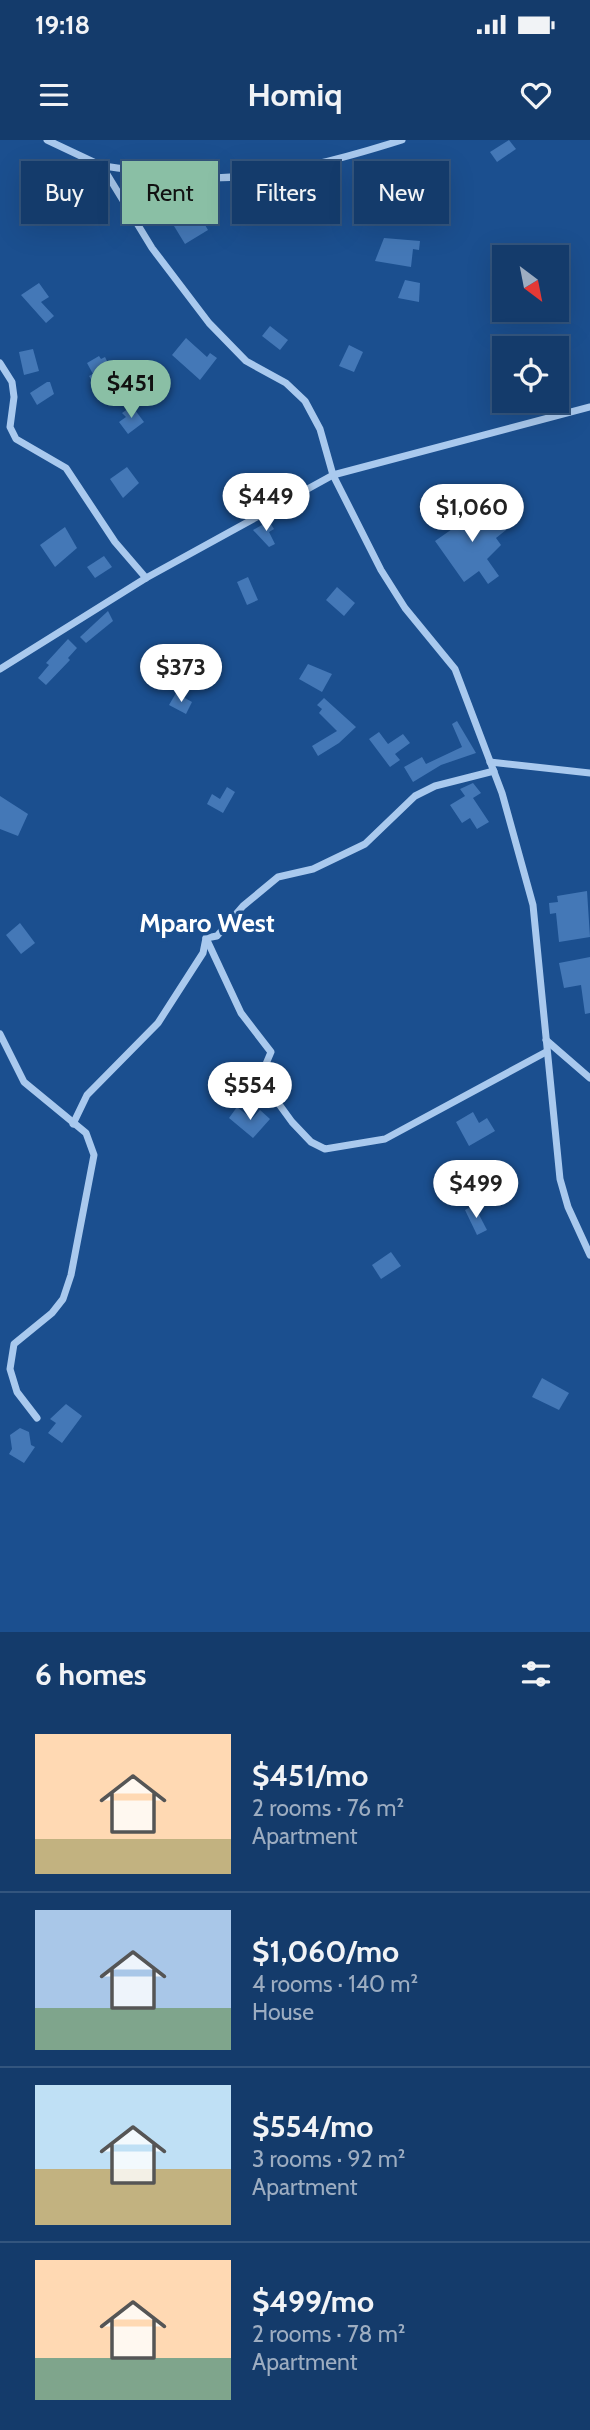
<!DOCTYPE html>
<html lang="en">
<head>
<meta charset="utf-8">
<style>
  :root { --surface:#143b6b; --page:#214673; --text:#f1f3f6; --muted:#9dadc1; --line:#33557e; --accent:#8abfa5 }
  body { margin:0; font-family:Cabin,sans-serif; background:var(--page); color:var(--text); height:100vh; display:flex; flex-direction:column; font-size:26px; white-space:nowrap }
  * { box-sizing:border-box; margin:0 }
  p { font-size:23px; color:var(--muted) }
  .icon { flex:none; width:38px; height:38px; fill:none; stroke:currentColor; stroke-width:2; stroke-linecap:round; stroke-linejoin:round }
  .map { position:relative; height:1492px; overflow:hidden }
  .drawer { display:flex; flex-direction:column; background:var(--surface); flex:1 }
  .drawer>* { flex:none }
  .guide { position:absolute; left:21px; top:21px; width:550px; height:63px; display:flex; gap:14px }
  .needle { width:46px; rotate:148deg }
  .buttons { position:absolute; left:492px; top:105px; display:grid; gap:14px }
  .buttons a { display:grid; place-items:center; width:77px; height:77px; border-radius:0px; background:var(--surface); box-shadow:0 7px 28px #0002,0 0 0 2px var(--line); font-size:35px }
  .price { position:absolute; translate:-50% -60px; padding:0 16px; border-radius:24px; background:#fff; color:#222; font-size:23px; line-height:46px; filter:drop-shadow(0 2px 4px #0008) }
  .price::after { content:''; position:absolute; left:50%; top:42px; width:21px; height:16px; margin-left:-10px; background:inherit; clip-path:polygon(0 0,100% 0,50% 100%) }
  .price.current { background:var(--accent); color:#111 }
  ul { padding:0; list-style:none }
  li { display:flex; align-items:center; gap:21px; height:175px; padding:0 35px }
  li+li { border-top:2px solid var(--line) }
  li span { display:grid; place-items:center; flex:none; width:196px; height:140px; border-radius:0px; color:#555 }
  li>.icon { margin-inline-start:auto }
  span .icon { width:84px; height:84px; fill:#fffc; stroke-width:1 }
  li b { font-size:30px }
  h2 { display:flex; justify-content:space-between; align-items:center; height:84px; padding:0 35px; font-size:30px }
  .tag { padding:0 24px; border-radius:0px; background:var(--surface); box-shadow:0 7px 28px #0002,0 0 0 2px var(--line); font-size:24px; line-height:63px }
  .tag.current { background:var(--accent); color:#111 }
  .status { display:flex; justify-content:space-between; align-items:center; height:49px; padding:0 35px; background:var(--surface); direction:ltr }
  .status svg { height:19px; fill:currentColor }
  header { display:flex; justify-content:space-between; align-items:center; height:91px; padding:0 35px; background:var(--surface); font-size:32px; font-weight:800 }
  .map>svg:first-child { display:block }
  .building { fill:#4478b7 }
  .lines { fill:none; stroke-linecap:round; stroke-linejoin:round }
  .minor { stroke:#a9c9ee; stroke-width:7 }
  .labels { text-anchor:middle; dominant-baseline:central; stroke-width:7; stroke-linejoin:round; paint-order:stroke }
  .quarter-label { font-size:26px; font-weight:bold; fill:#fff; stroke:#1b4f8f }
</style>
</head>
<body>
<div class="status"><b>19:18</b><svg viewBox="0 0 49 12"><path d="M0 12V9h3v3zM5 12V6h3v6zM10 12V3h3v9zM15 12V0h3v12zM26 1h20v11H26zM47 4h2v5h-2z"/></svg></div>
<header><svg class="icon" aria-label="menu" viewBox="0 0 24 24"><path d="M4 6h16M4 12h16M4 18h16"/></svg>Homiq<svg class="icon" aria-label="heart" viewBox="0 0 24 24"><path d="M12 20l-8-8c-3-5 5-10 8-4 3-6 11-1 8 4z"/></svg></header>
<div class="map">
<svg width="590" height="1492" viewBox="0 0 590 1492">
  <rect width="100%" height="100%" fill="#1b4f8f"/>
  <g class="building">
    <polygon points="509,0 516,9 497,22 490,12"/>
    <polygon points="194,66 208,90 185,104 174,86 178,83 173,75"/>
    <polygon points="384,98 420,101 419,110 413,109 411,127 375,121"/>
    <polygon points="405,140 420,143 419,162 398,158"/>
    <polygon points="39,143 49,157 41,162 54,176 46,183 21,155"/>
    <polygon points="270,186 288,200 280,210 262,196"/>
    <polygon points="186,198 207,217 210,213 217,218 200,240 172,215"/>
    <polygon points="349,205 363,212 354,232 339,226"/>
    <polygon points="33,209 39,231 24,235 19,212"/>
    <polygon points="99,216 101,219 105,217 108,223 112,221 121,235 97,250 89,236 93,234 87,223"/>
    <polygon points="47,242 50,242 54,254 37,265 30,253"/>
    <polygon points="132,266 144,282 128,294 119,282 126,277 122,273"/>
    <polygon points="127,327 139,343 123,358 110,339"/>
    <polygon points="451,364 462,380 476,370 484,381 493,374 506,390 496,398 501,405 487,419 499,436 488,444 479,431 464,442 435,401 455,387 444,369"/>
    <polygon points="269,381 274,389 269,392 275,404 269,407 253,390"/>
    <polygon points="65,387 77,408 55,427 40,405"/>
    <polygon points="104,416 112,427 95,438 87,427"/>
    <polygon points="248,437 258,460 247,465 237,442"/>
    <polygon points="337,447 355,463 344,476 326,460"/>
    <polygon points="108,471 113,481 86,503 80,497"/>
    <polygon points="68,499 77,508 68,518 70,520 46,545 38,538 49,525 46,523"/>
    <polygon points="308,524 332,534 322,552 299,539"/>
    <polygon points="176,553 192,562 186,574 169,565"/>
    <polygon points="324,558 356,587 339,603 318,616 312,606 337,591 319,573 322,569 317,565"/>
    <polygon points="457,581 476,613 441,625 413,642 404,627 422,617 426,624 462,607 452,584"/>
    <polygon points="379,592 388,604 403,594 410,603 395,614 400,620 390,627 369,599"/>
    <polygon points="473,643 481,653 473,658 489,682 477,689 470,678 462,683 450,665 465,656 460,649"/>
    <polygon points="227,647 235,652 223,673 207,664 212,654 220,659"/>
    <polygon points="0,656 28,674 18,696 0,689"/>
    <polygon points="587,751 590,797 559,802 556,773 550,774 549,763 558,762 557,756"/>
    <polygon points="20,783 35,803 21,814 6,795"/>
    <polygon points="590,817 590,873 585,874 581,845 564,848 559,823"/>
    <polygon points="237,967 252,979 260,970 270,979 253,998 229,978"/>
    <polygon points="473,972 479,983 487,978 495,991 469,1006 456,982"/>
    <polygon points="474,1065 487,1090 477,1095 465,1070"/>
    <polygon points="391,1112 401,1126 381,1139 372,1125"/>
    <polygon points="542,1238 569,1253 559,1270 532,1257"/>
    <polygon points="66,1264 82,1276 62,1303 48,1293 56,1283 50,1279"/>
    <polygon points="20,1288 29,1292 31,1305 35,1307 24,1323 9,1314 12,1309 10,1295"/>
  </g>
  <g class="lines">
    <g class="minor">
      <polyline points="47,0 102,26 152,108 209,183 246,221 286,243 305,261 320,289 333,335 381,430 405,468 455,529 502,653 533,765 560,1039 568,1067 590,1115"/>
      <path d="M 102,26 C 139,30 176,38 213,38 C 276,37 342,19 402,0"/>
      <polyline points="0,223 12,242 14,257 10,287 16,299 66,328 115,402 146,438"/>
      <polyline points="0,529 146,438 333,335 590,267"/>
      <polyline points="490,622 590,633"/>
      <polyline points="206,798 241,873 271,912 260,938 292,982 311,1002 325,1009 385,999 546,912"/>
      <polyline points="0,894 24,942 86,993 94,1015 71,1135 63,1159 52,1173 14,1204 10,1229 17,1252 37,1278"/>
      <polyline points="546,900 590,938"/>
      <polyline points="73,984 87,955 158,883 203,813 206,798 217,796 243,766 278,737 313,729 365,704 415,656 435,646 494,631"/>
    </g>
  </g>
  <g class="labels">
    <g class="quarter-label">
      <text x="207" y="783">Mparo West</text>
    </g>
  </g>
</svg>
<div class="buttons">
<a><svg class="needle" viewBox="-14 -14 28 28"><path d="M0-13l5 13h-10z" fill="#e53935"/><path d="M0 13l5-13h-10z" fill="#9dadc1"/></svg></a>
<a><svg class="icon" aria-label="locate" viewBox="0 0 24 24"><circle cx="12" cy="12" r="6"/><path d="M12 2v4M12 18v4M2 12h4M18 12h4"/></svg></a>
</div>
<b class="price current" style="left:131px;top:280px">$451</b>
<b class="price" style="left:266px;top:393px">$449</b>
<b class="price" style="left:472px;top:404px">$1,060</b>
<b class="price" style="left:181px;top:564px">$373</b>
<b class="price" style="left:250px;top:982px">$554</b>
<b class="price" style="left:476px;top:1080px">$499</b>
<div class="guide">
<a class="tag">Buy</a>
<a class="tag current">Rent</a>
<a class="tag">Filters</a>
<a class="tag">New</a>
</div>
</div>
<section class="drawer">
<h2>6 homes<svg class="icon" aria-label="filters" viewBox="0 0 24 24"><path d="M4 7h16M4 17h16"/><circle cx="9" cy="7" r="2"/><circle cx="15" cy="17" r="2"/></svg></h2>
<ul>
<li><span style="background:linear-gradient(#ffd9b3 75%,#c2b280 0)"><svg class="icon" aria-label="home" viewBox="0 0 24 24"><path d="M3 11l9-7 9 7M6 9v11h12V9"/></svg></span><div><b>$451/mo</b><p>2 rooms · 76 m²</p><p>Apartment</p></div></li>
<li><span style="background:linear-gradient(#a9c7e8 70%,#7fa58c 0)"><svg class="icon" aria-label="home" viewBox="0 0 24 24"><path d="M3 11l9-7 9 7M6 9v11h12V9"/></svg></span><div><b>$1,060/mo</b><p>4 rooms · 140 m²</p><p>House</p></div></li>
<li><span style="background:linear-gradient(#bfe0f5 60%,#c2b280 0)"><svg class="icon" aria-label="home" viewBox="0 0 24 24"><path d="M3 11l9-7 9 7M6 9v11h12V9"/></svg></span><div><b>$554/mo</b><p>3 rooms · 92 m²</p><p>Apartment</p></div></li>
<li><span style="background:linear-gradient(#ffd9b3 70%,#7fa58c 0)"><svg class="icon" aria-label="home" viewBox="0 0 24 24"><path d="M3 11l9-7 9 7M6 9v11h12V9"/></svg></span><div><b>$499/mo</b><p>2 rooms · 78 m²</p><p>Apartment</p></div></li>
</ul>
</section>
</body>
</html>
